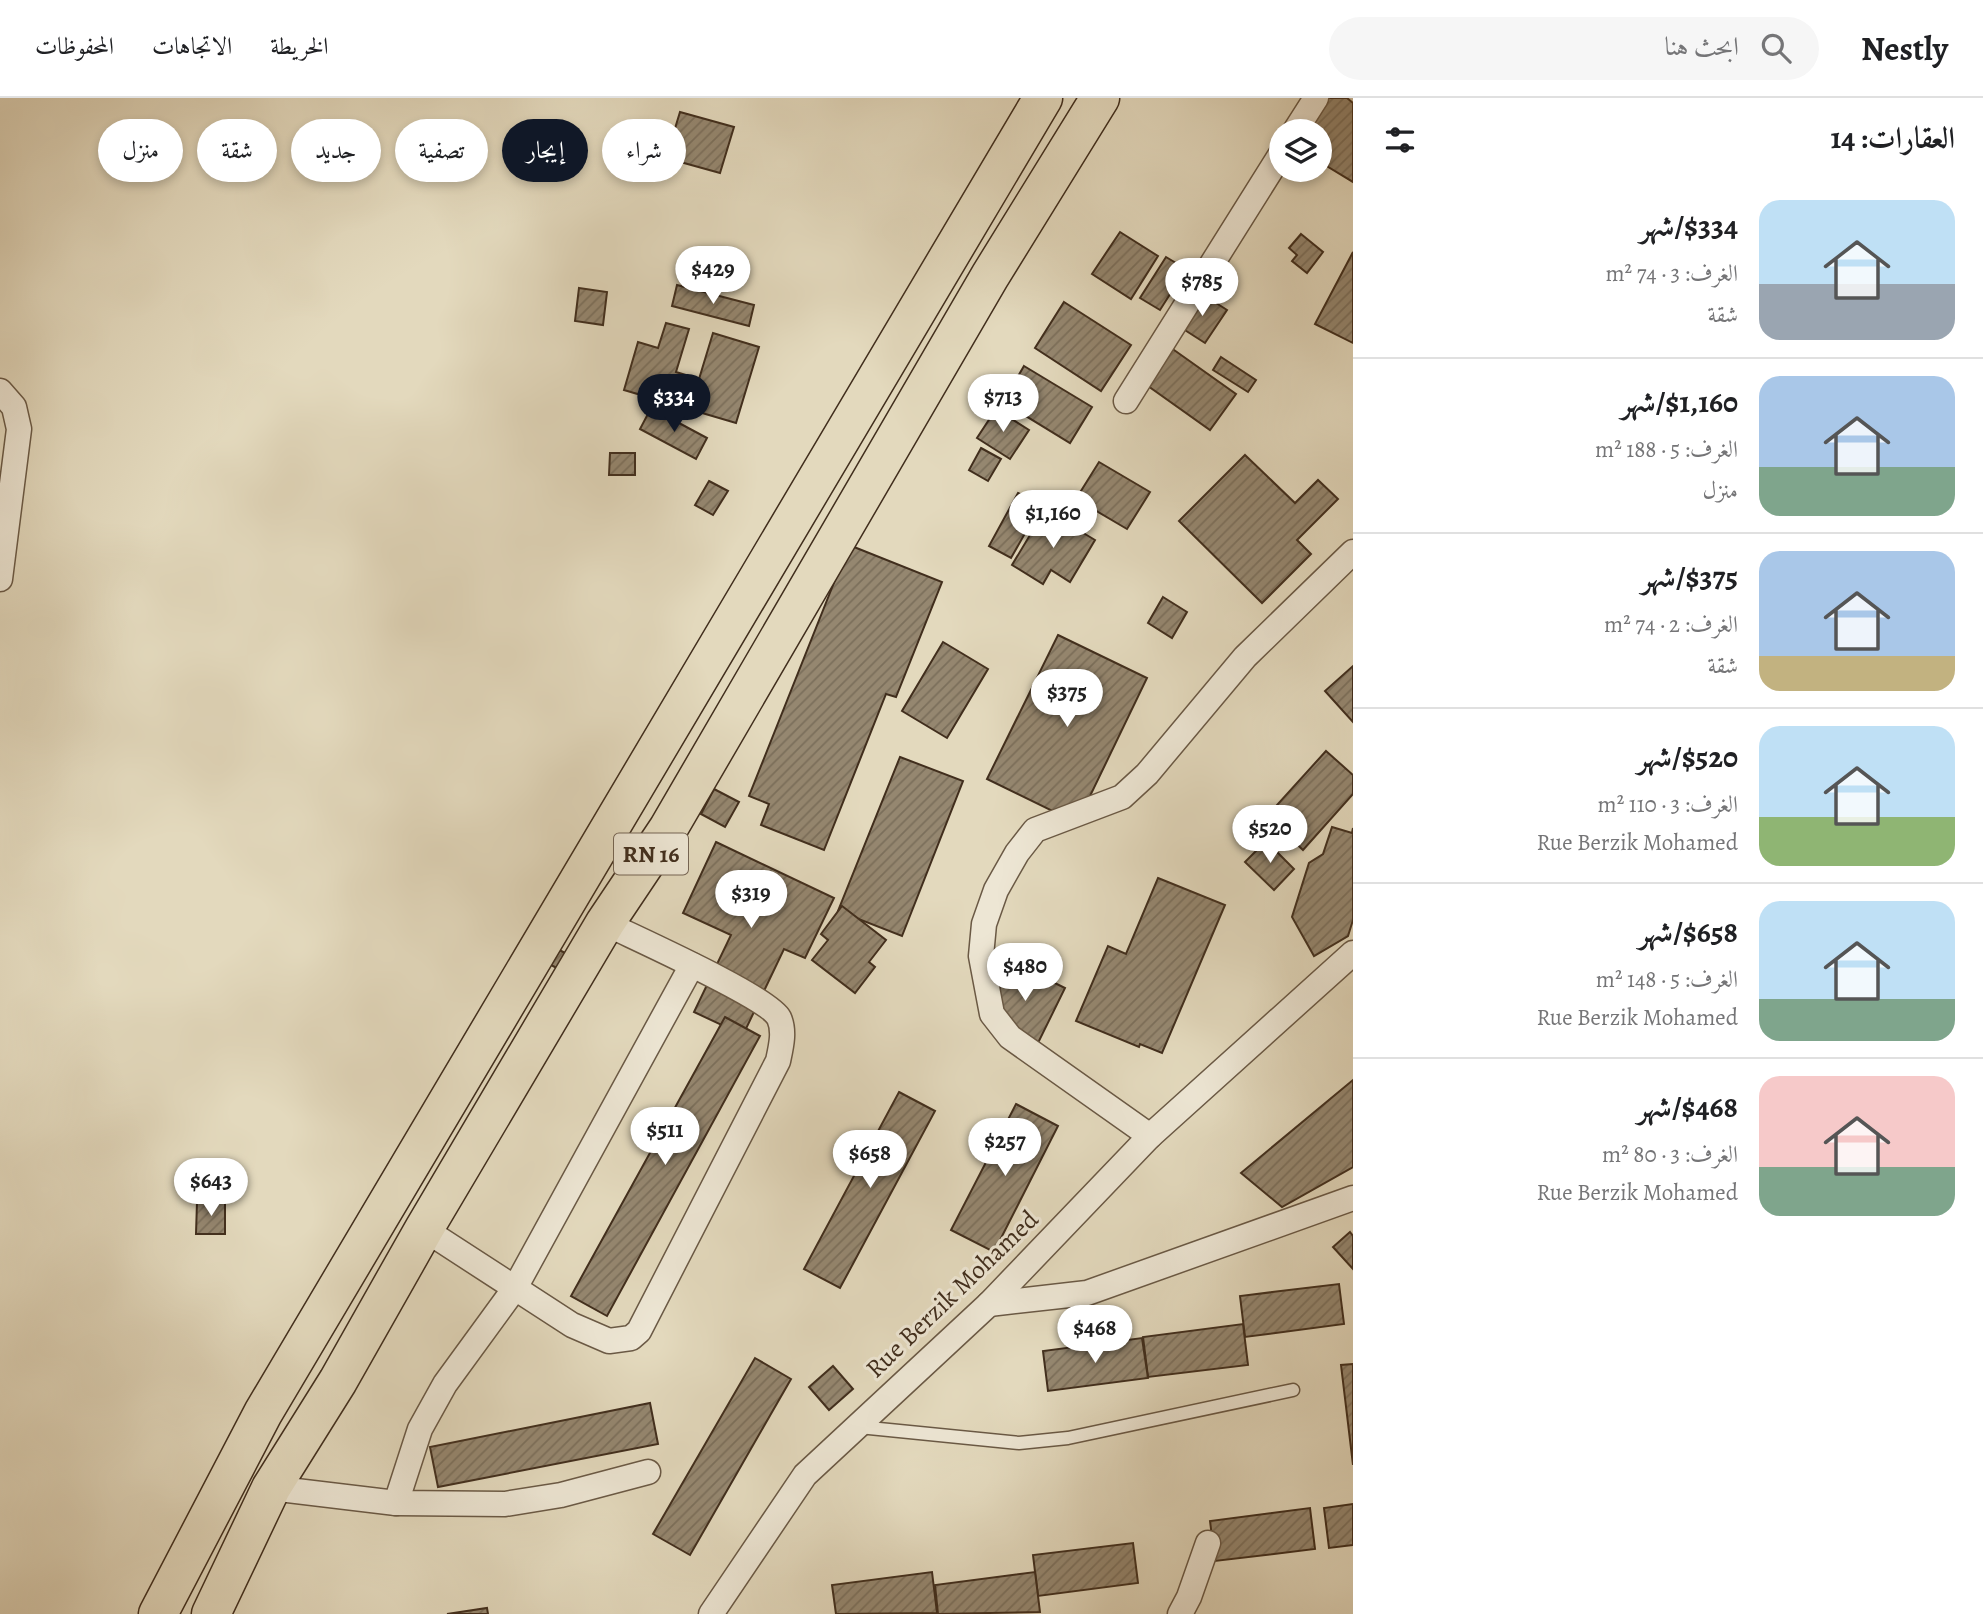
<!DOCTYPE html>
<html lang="ar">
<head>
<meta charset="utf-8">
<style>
  :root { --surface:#fff; --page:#f6f6f6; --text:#202124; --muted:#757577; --line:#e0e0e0; --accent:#111827 }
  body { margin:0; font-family:Alegreya,Amiri,serif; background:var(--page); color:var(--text); direction:rtl; height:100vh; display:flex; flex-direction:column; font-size:26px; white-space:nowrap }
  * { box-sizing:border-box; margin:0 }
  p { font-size:23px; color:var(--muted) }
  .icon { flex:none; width:38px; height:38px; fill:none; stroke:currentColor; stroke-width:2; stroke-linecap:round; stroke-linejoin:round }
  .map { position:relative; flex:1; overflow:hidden; direction:ltr }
  .details { display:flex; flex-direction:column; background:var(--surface); width:630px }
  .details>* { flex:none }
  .top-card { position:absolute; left:21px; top:21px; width:665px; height:63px; direction:rtl; display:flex; gap:14px }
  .tools { position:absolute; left:1269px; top:21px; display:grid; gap:14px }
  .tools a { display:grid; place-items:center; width:63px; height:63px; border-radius:50%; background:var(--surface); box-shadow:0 4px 10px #0003; font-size:35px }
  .price { position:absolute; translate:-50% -60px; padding:0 16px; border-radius:24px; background:#fff; color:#222; font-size:23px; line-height:46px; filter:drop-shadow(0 2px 4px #0008) }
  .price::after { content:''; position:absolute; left:50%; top:42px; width:21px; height:16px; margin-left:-10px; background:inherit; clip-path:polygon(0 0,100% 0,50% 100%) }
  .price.on { background:var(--accent); color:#fff }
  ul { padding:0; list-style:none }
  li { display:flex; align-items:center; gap:21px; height:175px; padding:0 28px }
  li+li { border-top:2px solid var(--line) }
  li span { display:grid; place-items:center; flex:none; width:196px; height:140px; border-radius:21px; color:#555 }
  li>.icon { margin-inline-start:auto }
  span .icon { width:84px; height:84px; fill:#fffc; stroke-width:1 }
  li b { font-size:30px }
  h2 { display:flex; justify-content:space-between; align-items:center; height:84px; padding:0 28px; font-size:30px }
  .chip { padding:0 24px; border-radius:32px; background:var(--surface); box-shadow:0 4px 10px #0003; font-size:24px; line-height:63px }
  .chip.on { background:var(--accent); color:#fff }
  header { display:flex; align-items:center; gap:42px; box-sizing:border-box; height:98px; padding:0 35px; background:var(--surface); border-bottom:2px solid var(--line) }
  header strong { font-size:33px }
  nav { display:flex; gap:38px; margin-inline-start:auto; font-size:24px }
  .search { width:490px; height:63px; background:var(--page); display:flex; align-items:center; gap:18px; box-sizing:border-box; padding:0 24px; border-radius:38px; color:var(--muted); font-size:26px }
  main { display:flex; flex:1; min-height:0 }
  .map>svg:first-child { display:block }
  .building { fill:url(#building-hatch); stroke:#412e1d; stroke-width:2 }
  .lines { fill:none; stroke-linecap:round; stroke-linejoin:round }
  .service-casing { stroke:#6a5945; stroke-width:15 }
  .minor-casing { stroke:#6a5945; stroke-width:27 }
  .trunk-casing { stroke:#412e1d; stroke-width:41 }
  .service { stroke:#ede6d4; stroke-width:12 }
  .minor { stroke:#ede6d4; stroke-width:24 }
  .trunk { stroke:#e3d9bd; stroke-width:38 }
  .labels { text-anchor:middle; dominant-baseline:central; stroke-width:6; stroke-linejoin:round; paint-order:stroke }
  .shield { fill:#ede6d4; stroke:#756554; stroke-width:2 }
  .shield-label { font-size:24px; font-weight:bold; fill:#412e1d }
  .street-label { font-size:26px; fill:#412e1d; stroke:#ede6d4 }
</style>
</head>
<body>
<header>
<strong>Nestly</strong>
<div class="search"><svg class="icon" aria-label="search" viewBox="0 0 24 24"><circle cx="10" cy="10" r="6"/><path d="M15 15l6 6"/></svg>ابحث هنا</div>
<nav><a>الخريطة</a><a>الاتجاهات</a><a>المحفوظات</a></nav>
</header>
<main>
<section class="details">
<h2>العقارات: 14<svg class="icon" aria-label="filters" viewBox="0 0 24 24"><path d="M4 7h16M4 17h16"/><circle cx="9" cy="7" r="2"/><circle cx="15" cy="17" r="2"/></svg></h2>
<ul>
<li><span style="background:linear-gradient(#bfe0f5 60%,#9aa5b1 0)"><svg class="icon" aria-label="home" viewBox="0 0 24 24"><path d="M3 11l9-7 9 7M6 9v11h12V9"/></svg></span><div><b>$334/شهر</b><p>الغرف: 3 · 74 m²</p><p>شقة</p></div></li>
<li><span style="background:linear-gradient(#a9c7e8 65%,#7fa58c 0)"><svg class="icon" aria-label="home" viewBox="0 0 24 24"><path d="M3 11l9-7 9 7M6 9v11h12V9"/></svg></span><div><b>$1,160/شهر</b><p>الغرف: 5 · 188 m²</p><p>منزل</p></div></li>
<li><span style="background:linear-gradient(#a9c7e8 75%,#c2b280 0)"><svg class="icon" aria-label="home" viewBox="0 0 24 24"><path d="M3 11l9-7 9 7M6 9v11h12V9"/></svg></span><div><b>$375/شهر</b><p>الغرف: 2 · 74 m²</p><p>شقة</p></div></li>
<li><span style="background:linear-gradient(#bfe0f5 65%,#8fb573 0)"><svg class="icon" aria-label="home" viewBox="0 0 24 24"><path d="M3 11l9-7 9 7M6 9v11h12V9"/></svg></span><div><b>$520/شهر</b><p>الغرف: 3 · 110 m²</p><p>Rue Berzik Mohamed</p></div></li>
<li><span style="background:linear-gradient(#bfe0f5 70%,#7fa58c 0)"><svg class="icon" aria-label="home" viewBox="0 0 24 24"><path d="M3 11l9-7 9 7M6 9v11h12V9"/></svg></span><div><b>$658/شهر</b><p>الغرف: 5 · 148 m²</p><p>Rue Berzik Mohamed</p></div></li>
<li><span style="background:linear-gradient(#f6c9c9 65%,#7fa58c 0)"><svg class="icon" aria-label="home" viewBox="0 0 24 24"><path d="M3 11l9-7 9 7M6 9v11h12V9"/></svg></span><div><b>$468/شهر</b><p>الغرف: 3 · 80 m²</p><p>Rue Berzik Mohamed</p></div></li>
</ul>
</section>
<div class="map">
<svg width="1353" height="1516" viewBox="0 0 1353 1516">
  <defs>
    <pattern id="building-hatch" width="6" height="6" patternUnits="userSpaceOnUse" patternTransform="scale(1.75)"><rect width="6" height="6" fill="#958770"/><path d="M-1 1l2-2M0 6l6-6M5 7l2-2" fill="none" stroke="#7b6f5b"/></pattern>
  </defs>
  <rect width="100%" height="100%" fill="#e3d9bd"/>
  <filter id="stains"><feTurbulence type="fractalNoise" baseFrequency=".00286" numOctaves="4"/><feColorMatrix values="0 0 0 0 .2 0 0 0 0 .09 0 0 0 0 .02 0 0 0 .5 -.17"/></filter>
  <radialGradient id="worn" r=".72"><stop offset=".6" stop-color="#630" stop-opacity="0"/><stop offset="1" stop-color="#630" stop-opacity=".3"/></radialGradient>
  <g class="building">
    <polygon points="1315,0 1347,0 1353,5 1353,84 1320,64 1320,33 1295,33"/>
    <polygon points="680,14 734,29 720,75 666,60"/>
    <polygon points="1120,134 1158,158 1131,201 1092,176"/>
    <polygon points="1301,136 1323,154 1307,175 1292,163 1297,157 1289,150"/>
    <polygon points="1353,154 1353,245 1315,226"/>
    <polygon points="1166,159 1186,171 1160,212 1140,200"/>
    <polygon points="677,187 754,207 749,228 672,208"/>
    <polygon points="579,190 607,194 603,227 575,223"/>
    <polygon points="1199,194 1227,212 1205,245 1177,227"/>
    <polygon points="1064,204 1131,247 1101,293 1035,250"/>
    <polygon points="666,225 689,231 676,274 699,281 713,235 759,249 736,325 624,292 638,244 658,250"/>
    <polygon points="1167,247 1236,296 1210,332 1141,283"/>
    <polygon points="1221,259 1256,282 1248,294 1213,272"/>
    <polygon points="1024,268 1092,309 1070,345 1003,304"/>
    <polygon points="651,310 707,340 696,361 640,331"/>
    <polygon points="996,311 1029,332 1010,361 977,340"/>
    <polygon points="981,350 1001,361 988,383 969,372"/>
    <polygon points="610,355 635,355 635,377 609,377"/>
    <polygon points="1245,357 1295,405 1318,382 1338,401 1297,442 1311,456 1262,505 1179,423"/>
    <polygon points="1099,364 1150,394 1127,431 1076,401"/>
    <polygon points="709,383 728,393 713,417 695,407"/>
    <polygon points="1018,395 1041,407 1011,460 989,448"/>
    <polygon points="1045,412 1095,442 1070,484 1051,472 1043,486 1012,467"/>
    <polygon points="849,447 942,484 896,599 886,596 824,752 761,727 769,706 749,698"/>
    <polygon points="1163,499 1187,514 1172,540 1148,525"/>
    <polygon points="1058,537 1147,580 1077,725 987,681"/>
    <polygon points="943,544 988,571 947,640 902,613"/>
    <polygon points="1353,568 1353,624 1325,593"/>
    <polygon points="1326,653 1353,677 1353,696 1303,752 1267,718"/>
    <polygon points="900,659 963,683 902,838 838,813"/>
    <polygon points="714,691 739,704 725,729 701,716"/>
    <polygon points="1332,729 1352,735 1353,730 1353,822 1348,838 1314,858 1292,819 1309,765 1323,756"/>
    <polygon points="1266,743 1294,771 1274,792 1245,764"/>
    <polygon points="716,744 834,800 805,860 784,851 743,937 694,914 731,837 683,815"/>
    <polygon points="1158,780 1225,807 1162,955 1140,946 1139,949 1076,923 1108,848 1126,856"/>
    <polygon points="842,808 886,842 869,864 875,869 855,895 812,862 828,842 821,836"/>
    <polygon points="557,851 586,865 578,881 549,866"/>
    <polygon points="1012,864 1065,890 1038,945 986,920"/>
    <polygon points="725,919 760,938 607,1218 571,1198"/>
    <polygon points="1353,982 1353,1069 1282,1109 1241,1075"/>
    <polygon points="899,994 935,1013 840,1190 804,1171"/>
    <polygon points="1016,1006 1058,1028 994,1154 951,1132"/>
    <polygon points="197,1104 225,1105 225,1136 196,1136"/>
    <polygon points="1350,1134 1353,1138 1353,1171 1333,1149"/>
    <polygon points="1339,1186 1344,1226 1245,1239 1240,1198"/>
    <polygon points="1243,1226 1248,1267 1148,1279 1143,1239"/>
    <polygon points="1142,1240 1148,1280 1048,1293 1043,1253"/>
    <polygon points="755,1260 791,1281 690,1457 653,1436"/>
    <polygon points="1353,1266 1353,1367 1341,1267"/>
    <polygon points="833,1268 853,1291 829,1312 809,1289"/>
    <polygon points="650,1305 658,1346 438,1389 430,1349"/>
    <polygon points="1353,1406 1353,1447 1329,1450 1324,1410"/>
    <polygon points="1310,1410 1315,1451 1215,1463 1210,1423"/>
    <polygon points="1133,1445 1138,1485 1038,1498 1033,1457"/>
    <polygon points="932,1474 937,1515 836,1516 832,1487"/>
    <polygon points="1035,1474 1040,1514 938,1516 935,1487"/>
    <polygon points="487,1510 488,1516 447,1516"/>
  </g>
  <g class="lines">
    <g class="service-casing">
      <polyline id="service" points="859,1329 1019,1345 1068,1340 1293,1292"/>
    </g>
    <g class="minor-casing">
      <g id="minor">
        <polyline points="1295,33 1316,0"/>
        <polyline points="0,293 14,309 19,331 0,481"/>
        <polyline points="1126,303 1281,56"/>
        <polyline points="1150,1038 1010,939 992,916 981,858 984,826 996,792 1017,755 1035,732 1122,699 1147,676 1245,559 1353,454"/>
        <path d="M 424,1131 L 572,1227 L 609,1243 L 631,1240 L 639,1233 L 778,963 C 781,949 785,933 779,920 C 768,899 633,839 605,825"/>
        <polyline points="989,1206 1087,1195 1353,1100"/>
        <polyline points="271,1390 396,1405 505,1406 561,1397 648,1374"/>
        <polyline points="396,1405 420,1331 445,1286 515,1190 692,867"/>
        <polyline points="711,1516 805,1377 989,1206 1150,1038 1353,855"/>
        <polyline points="1180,1516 1189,1499 1208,1445"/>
      </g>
    </g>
    <g class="trunk-casing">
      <g id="trunk">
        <polyline points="158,1516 263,1315 1043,0"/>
        <polyline points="211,1516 271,1390 338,1283 424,1131 605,825 668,731 990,178 1100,0"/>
      </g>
    </g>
    <use href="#service" class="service"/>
    <use href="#minor" class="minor"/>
    <use href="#trunk" class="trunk"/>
  </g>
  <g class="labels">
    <rect class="shield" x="614" y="735.5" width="74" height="41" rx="5"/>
    <g class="shield-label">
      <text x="651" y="756">RN 16</text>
    </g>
    <g class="street-label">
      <text transform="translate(952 1196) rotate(-44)">Rue Berzik Mohamed</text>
    </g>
  </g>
  <rect width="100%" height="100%" filter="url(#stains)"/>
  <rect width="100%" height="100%" fill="url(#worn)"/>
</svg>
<div class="tools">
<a><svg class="icon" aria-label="layers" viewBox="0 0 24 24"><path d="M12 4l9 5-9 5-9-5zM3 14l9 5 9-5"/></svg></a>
</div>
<b class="price" style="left:713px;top:208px">$429</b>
<b class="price" style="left:1202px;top:220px">$785</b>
<b class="price on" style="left:674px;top:336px">$334</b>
<b class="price" style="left:1003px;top:336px">$713</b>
<b class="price" style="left:1053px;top:452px">$1,160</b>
<b class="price" style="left:1067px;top:631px">$375</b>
<b class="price" style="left:1270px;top:767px">$520</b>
<b class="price" style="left:751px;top:832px">$319</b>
<b class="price" style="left:1025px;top:905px">$480</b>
<b class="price" style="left:665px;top:1069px">$511</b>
<b class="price" style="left:1005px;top:1080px">$257</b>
<b class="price" style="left:870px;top:1092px">$658</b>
<b class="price" style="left:211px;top:1120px">$643</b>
<b class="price" style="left:1095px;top:1267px">$468</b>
<div class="top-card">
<a class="chip">شراء</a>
<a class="chip on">إيجار</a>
<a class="chip">تصفية</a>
<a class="chip">جديد</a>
<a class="chip">شقة</a>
<a class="chip">منزل</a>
</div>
</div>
</main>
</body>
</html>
